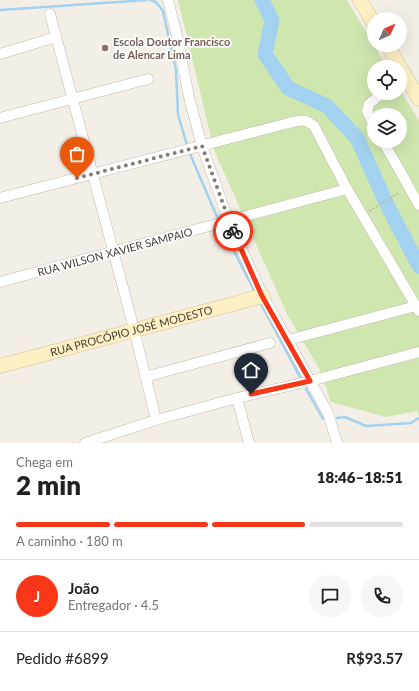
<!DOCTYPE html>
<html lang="pt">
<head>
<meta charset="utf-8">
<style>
	:root { --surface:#fff; --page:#f6f6f6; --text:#222; --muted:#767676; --line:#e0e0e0; --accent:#f83718 }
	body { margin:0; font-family:Lato,sans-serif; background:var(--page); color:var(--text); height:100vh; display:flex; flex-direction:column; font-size:15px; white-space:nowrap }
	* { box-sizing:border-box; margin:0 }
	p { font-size:13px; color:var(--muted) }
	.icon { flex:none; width:22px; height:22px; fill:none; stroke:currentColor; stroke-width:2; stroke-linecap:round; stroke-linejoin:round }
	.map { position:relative; height:443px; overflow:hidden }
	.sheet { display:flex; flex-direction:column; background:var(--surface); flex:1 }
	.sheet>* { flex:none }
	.needle { width:26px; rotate:45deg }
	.controls { position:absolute; left:367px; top:12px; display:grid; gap:8px }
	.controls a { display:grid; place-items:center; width:40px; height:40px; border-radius:50%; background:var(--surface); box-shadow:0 4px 16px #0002; font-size:20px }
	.pin { position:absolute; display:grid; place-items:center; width:34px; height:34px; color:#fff; margin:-41px -17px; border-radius:50% 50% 50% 0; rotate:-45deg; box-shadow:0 0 4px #0007 }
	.pin .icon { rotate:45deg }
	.courier { position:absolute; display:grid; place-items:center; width:40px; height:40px; margin:-20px; border:3px solid #f83718; border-radius:50%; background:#fff; color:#222; box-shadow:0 1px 5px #0007 }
	.summary em { font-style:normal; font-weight:800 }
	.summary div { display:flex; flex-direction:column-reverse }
	.summary { display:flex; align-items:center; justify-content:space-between; height:68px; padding:0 16px }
	h1 { font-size:26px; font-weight:800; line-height:30px }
	.bar { display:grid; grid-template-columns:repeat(4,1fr); gap:6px 4px; align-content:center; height:48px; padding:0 16px }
	.bar i { height:5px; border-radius:3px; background:var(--line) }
	.bar .selected { background:var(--accent) }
	.bar p { grid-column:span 4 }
	.line { display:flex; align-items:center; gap:10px; padding:0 16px; border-top:1px solid var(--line) }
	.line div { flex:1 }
	.round { display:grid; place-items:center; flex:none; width:42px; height:42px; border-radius:21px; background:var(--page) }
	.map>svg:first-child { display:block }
	.green { fill:#cfe7af; fill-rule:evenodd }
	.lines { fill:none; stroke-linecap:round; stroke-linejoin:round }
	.stream { stroke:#a3d1f0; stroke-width:2.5 }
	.river { stroke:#a3d1f0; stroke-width:15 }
	.street-casing { stroke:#c1b9ac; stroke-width:11 }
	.secondary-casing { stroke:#d3c296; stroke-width:15 }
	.path { stroke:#c0b29a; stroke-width:1.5; stroke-dasharray:2 2; stroke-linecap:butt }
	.street { stroke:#fff; stroke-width:10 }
	.secondary { stroke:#fef0c5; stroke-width:14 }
	.done { stroke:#837d73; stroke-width:4; stroke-dasharray:0 7.2 }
	.route { stroke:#f83718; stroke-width:5 }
	.education-dot { fill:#8d6e63; stroke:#fff; stroke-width:1.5 }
	.labels { text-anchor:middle; stroke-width:3.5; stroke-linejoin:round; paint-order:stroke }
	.education-label { font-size:11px; font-weight:bold; fill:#785e54; stroke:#fff; text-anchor:start }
	.street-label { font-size:11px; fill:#463f35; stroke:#fff }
</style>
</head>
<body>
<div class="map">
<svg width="419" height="443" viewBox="0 0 419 443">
	<rect width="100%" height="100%" fill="#f3efe6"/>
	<path class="green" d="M178,0h169l40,67h-13v26h26v-4l19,32v296l-2,-6 -31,6 -55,-15 -11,-32 -33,-56 -73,-164zM374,115h26v26h-26z"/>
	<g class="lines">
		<g class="stream">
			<path d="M150,0l6,2 7,9 13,59 2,45 9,30"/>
			<path d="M0,10l147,-10"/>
			<path d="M190,154l28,65"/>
			<path d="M224,232l31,60"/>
			<path d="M260,302l41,77"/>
			<path d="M306,389l17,30"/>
			<path d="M337,418l8,-1 21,9 45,-3 8,-5"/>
		</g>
		<path class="river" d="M262,0l10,20 -7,34 23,34 39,18 30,32 31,69 31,59"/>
		<g class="street-casing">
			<g id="street">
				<path d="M168,0l9,36 12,61 13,49 27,76 34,74 65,117 9,30"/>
				<path d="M50,14l84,315 22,91"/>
				<path d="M0,54l56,-17"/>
				<path d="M0,118l148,-39"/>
				<path d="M374,126l-7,-15 2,-7 13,-11"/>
				<path d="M383,141l36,64"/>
				<path d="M0,198l285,-74c13,-3 19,-7 29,2l33,63 72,122"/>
				<path d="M0,282l347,-93"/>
				<path d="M288,340l128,-34"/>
				<path d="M145,377l125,-34"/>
				<path d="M237,398l12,45"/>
				<path d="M85,443l71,-23 81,-22 73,-17 109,-29"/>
			</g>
		</g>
		<g class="secondary-casing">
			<g id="secondary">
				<path d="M360,0l14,24"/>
				<path d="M387,45l13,22"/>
				<path d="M400,67l19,32"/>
				<path id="s1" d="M0,366l263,-70"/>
			</g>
		</g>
		<path class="path" d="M369,211l31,-19"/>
		<use href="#street" class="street"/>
		<use href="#secondary" class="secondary"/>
	</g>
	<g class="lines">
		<path class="done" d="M77,178l125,-32 31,85"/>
		<path class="route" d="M233,231l29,65 48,85 -59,13"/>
	</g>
	<circle class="education-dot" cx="105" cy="48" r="4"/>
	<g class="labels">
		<g class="education-label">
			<text x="113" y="46">Escola Doutor Francisco<tspan x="113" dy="13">de Alencar Lima</tspan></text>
		</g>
		<g class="street-label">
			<text transform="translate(115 252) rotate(-15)" y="4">RUA WILSON XAVIER SAMPAIO</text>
			<text dy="4" stroke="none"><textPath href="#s1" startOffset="136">RUA PROCÓPIO JOSÉ MODESTO</textPath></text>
		</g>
	</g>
</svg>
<div class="controls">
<a><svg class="needle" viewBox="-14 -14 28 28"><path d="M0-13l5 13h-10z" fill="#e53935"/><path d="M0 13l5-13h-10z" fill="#767676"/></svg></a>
<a><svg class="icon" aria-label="locate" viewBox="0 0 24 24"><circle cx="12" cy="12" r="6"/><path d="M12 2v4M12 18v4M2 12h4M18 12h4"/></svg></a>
<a><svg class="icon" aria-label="layers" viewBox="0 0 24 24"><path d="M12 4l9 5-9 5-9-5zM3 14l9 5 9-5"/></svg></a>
</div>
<div class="pin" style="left:77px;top:178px;background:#ea580c"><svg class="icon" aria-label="bag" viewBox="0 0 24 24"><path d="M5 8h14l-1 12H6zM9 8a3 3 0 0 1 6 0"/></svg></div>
<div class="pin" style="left:251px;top:394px;background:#1f2937"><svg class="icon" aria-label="home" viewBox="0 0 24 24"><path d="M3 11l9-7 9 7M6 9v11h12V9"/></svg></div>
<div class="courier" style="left:233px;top:231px"><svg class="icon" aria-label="bike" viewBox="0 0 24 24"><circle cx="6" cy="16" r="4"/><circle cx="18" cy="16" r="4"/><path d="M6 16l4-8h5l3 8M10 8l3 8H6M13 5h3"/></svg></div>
</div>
<section class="sheet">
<div class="summary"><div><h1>2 min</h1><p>Chega em</p></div><em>18:46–18:51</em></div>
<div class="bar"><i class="selected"></i><i class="selected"></i><i class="selected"></i><i></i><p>A caminho · 180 m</p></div>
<div class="line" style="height:72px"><b class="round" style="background:var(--accent);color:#fff">J</b><div><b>João</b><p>Entregador · 4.5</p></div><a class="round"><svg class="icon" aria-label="chat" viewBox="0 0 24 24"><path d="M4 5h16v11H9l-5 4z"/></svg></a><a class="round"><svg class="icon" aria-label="phone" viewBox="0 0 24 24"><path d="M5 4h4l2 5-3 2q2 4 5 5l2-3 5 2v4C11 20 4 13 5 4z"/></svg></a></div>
<div class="line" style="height:52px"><div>Pedido #6899</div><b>R$93.57</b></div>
</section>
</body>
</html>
